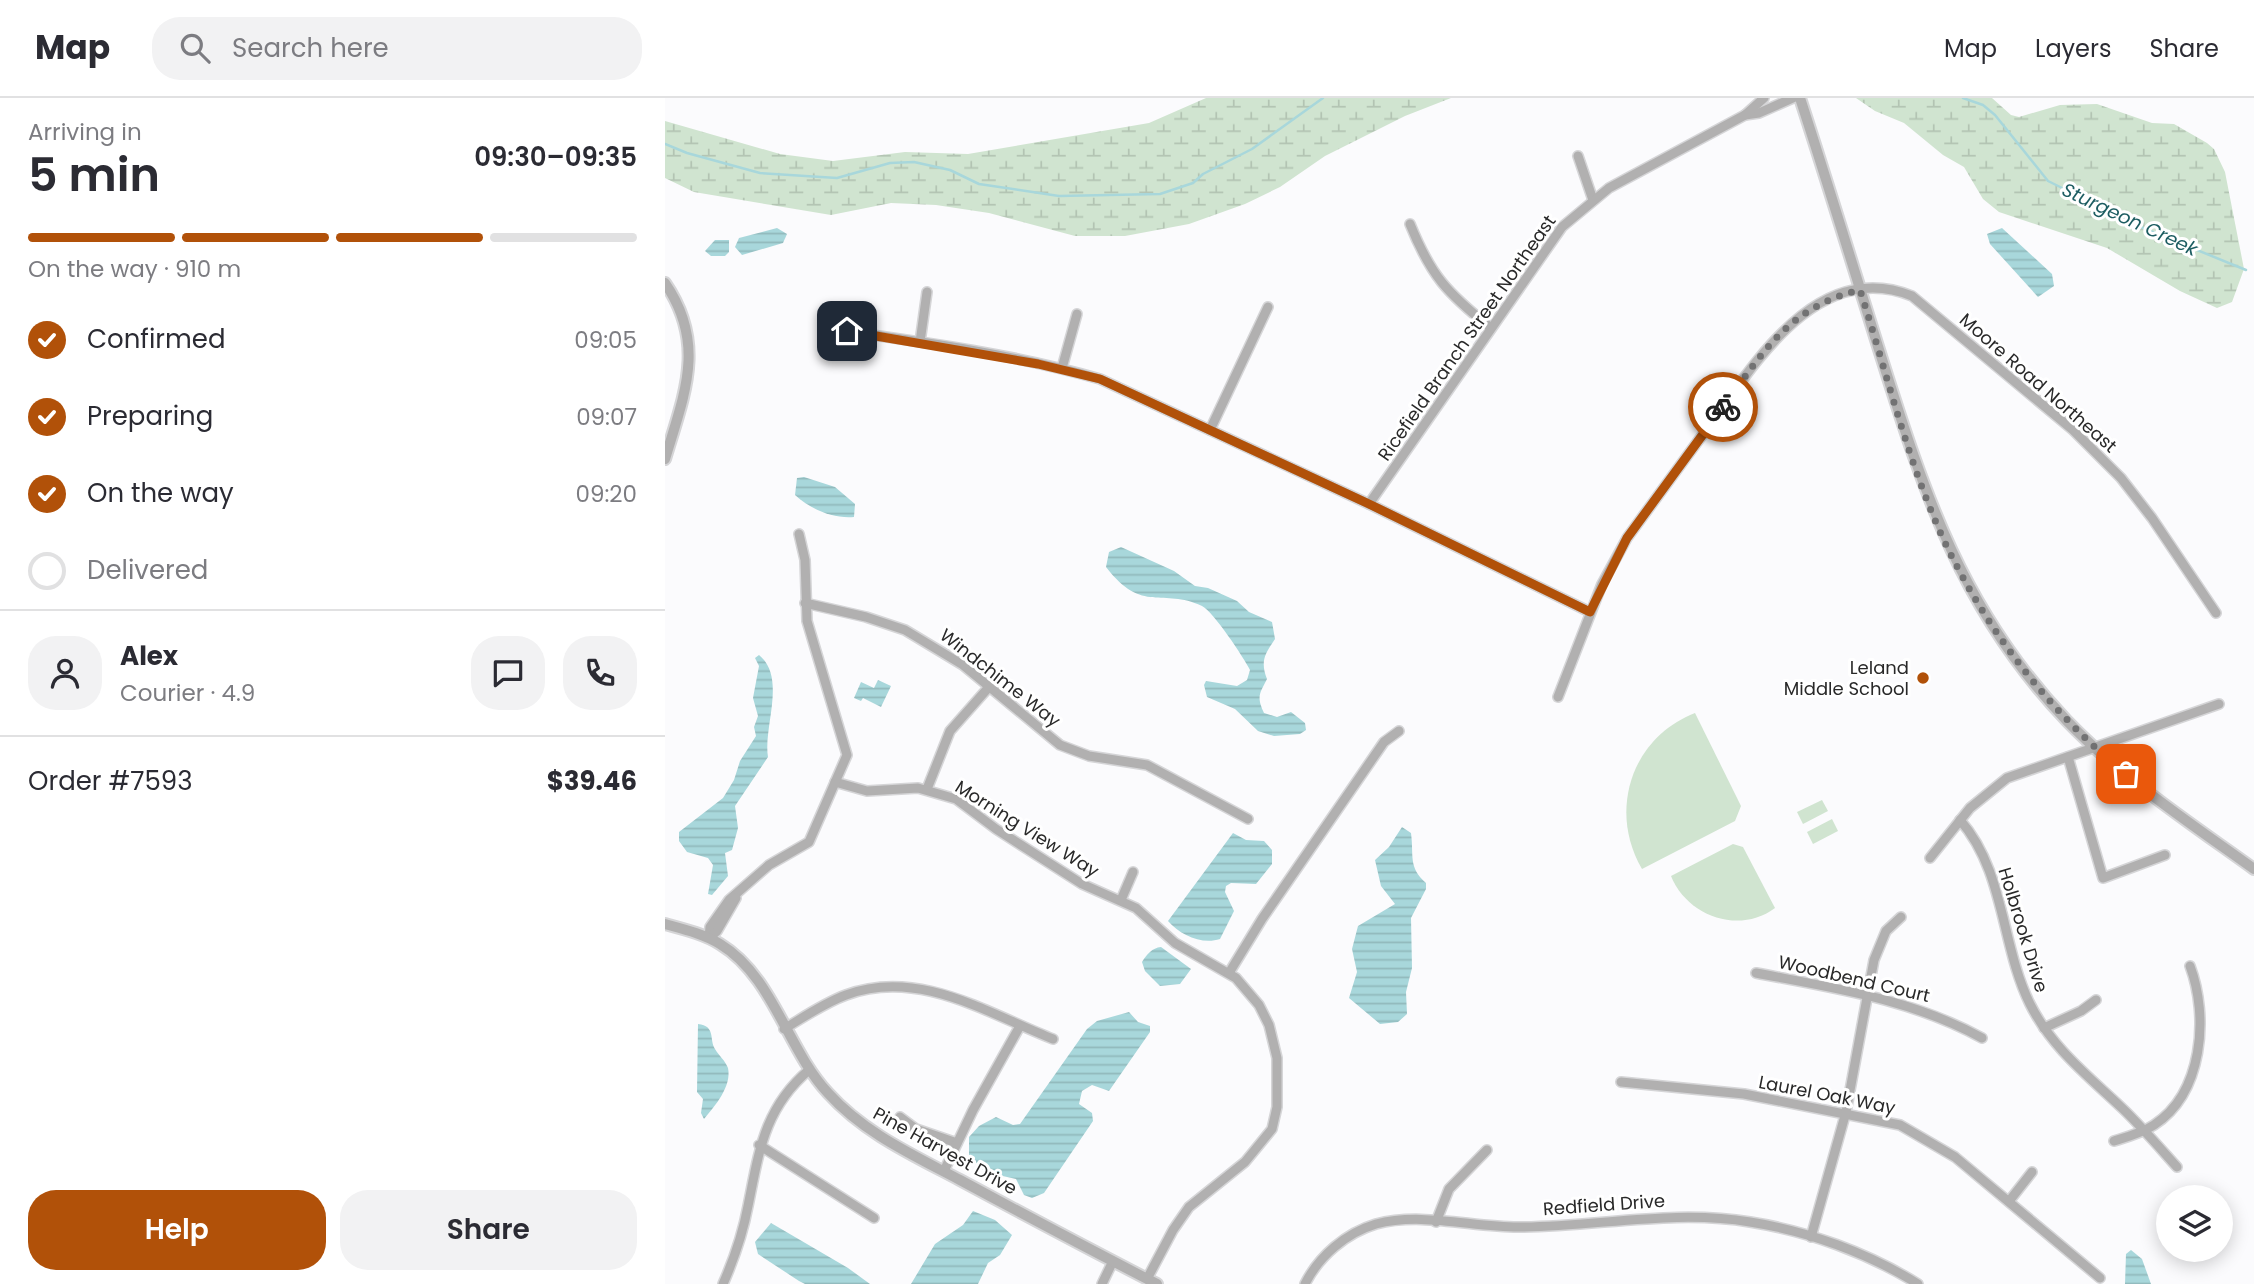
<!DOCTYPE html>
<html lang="en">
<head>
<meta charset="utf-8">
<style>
	:root { --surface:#fff; --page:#f2f2f3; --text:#2b2b33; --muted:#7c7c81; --line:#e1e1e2; --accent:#b15109 }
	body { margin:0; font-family:Poppins,sans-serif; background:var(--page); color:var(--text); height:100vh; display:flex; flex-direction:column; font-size:26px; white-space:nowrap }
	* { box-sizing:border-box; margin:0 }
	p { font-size:23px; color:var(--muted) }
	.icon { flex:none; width:38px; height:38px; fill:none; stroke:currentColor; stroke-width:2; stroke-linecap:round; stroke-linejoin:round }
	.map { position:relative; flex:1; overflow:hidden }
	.panel { display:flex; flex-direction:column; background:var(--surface); width:665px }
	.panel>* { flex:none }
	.buttons { position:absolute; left:1491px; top:1087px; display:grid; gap:14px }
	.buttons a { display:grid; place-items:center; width:77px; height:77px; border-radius:50%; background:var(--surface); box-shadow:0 4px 18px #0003; font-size:35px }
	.pin { position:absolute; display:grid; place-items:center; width:60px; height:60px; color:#fff; margin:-30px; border-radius:14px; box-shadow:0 4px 10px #0006 }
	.courier { position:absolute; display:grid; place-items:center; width:70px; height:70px; margin:-35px; border:5px solid #b15109; border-radius:50%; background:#fff; color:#222; box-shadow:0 2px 9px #0007 }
	.summary em { font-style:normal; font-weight:600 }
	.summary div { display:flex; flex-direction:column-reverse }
	.summary { display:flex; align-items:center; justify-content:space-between; height:119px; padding:0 28px }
	h1 { font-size:46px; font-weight:600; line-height:52px }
	.bar { display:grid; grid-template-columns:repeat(4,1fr); gap:10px 7px; align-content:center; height:84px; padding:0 28px }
	.bar i { height:9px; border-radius:5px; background:var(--line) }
	.bar .current { background:var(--accent) }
	.bar p { grid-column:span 4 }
	.line { display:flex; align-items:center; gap:18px; padding:0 28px; border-top:2px solid var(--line) }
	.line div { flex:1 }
	.round { display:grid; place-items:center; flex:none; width:74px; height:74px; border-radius:28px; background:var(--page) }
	ol { padding:0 28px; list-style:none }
	li { display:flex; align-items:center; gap:21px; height:77px }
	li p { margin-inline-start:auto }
	li .icon { padding:7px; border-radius:50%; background:var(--accent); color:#fff; stroke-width:4 }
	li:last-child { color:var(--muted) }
	li i { width:38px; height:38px; border:4px solid var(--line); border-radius:50% }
	.action { display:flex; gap:14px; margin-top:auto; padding:14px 28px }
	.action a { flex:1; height:80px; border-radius:28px; background:var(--accent); color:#fff; font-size:28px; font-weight:600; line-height:80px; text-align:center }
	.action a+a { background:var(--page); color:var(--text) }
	header { display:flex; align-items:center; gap:42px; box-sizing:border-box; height:98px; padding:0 35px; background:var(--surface); border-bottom:2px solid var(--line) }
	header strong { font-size:33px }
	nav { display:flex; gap:38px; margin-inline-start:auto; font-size:24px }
	.search { width:490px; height:63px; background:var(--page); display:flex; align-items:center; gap:18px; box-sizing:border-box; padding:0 24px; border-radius:28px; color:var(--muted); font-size:26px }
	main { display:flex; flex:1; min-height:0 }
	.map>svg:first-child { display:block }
	.wetland { fill:url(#wetland-marsh) }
	.park { fill:#d0e4d0 }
	.water { fill:url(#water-rules) }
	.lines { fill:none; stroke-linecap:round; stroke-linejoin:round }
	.stream { stroke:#a8d7db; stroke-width:2.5 }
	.minor-casing { stroke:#d5d5d7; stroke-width:12 }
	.tertiary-casing { stroke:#d5d5d7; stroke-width:14 }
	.minor { stroke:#b1b0b0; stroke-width:9 }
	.tertiary { stroke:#b1b0b0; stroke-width:10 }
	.done { stroke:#727273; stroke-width:7; stroke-dasharray:0 12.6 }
	.route { stroke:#b15109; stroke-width:9 }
	.poi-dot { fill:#b15109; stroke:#fff; stroke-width:2.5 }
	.labels { text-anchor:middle; stroke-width:6; stroke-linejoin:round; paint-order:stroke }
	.street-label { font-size:18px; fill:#292929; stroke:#fff }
	.poi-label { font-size:18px; fill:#292929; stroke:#fff; text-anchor:end }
	.water-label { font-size:19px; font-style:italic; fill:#1d5d62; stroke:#fff }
</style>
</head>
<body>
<header>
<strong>Map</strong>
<div class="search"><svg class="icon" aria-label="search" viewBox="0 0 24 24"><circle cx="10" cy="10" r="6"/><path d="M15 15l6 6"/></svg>Search here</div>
<nav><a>Map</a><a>Layers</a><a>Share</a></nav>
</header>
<main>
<section class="panel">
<div class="summary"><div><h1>5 min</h1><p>Arriving in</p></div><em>09:30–09:35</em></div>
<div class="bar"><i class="current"></i><i class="current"></i><i class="current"></i><i></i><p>On the way · 910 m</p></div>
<ol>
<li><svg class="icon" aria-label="check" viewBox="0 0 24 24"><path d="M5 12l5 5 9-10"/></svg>Confirmed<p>09:05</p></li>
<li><svg class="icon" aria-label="check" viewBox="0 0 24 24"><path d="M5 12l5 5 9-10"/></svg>Preparing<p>09:07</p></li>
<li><svg class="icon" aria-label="check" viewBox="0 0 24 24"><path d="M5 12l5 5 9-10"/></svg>On the way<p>09:20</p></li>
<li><i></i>Delivered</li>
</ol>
<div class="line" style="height:126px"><a class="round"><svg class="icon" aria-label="person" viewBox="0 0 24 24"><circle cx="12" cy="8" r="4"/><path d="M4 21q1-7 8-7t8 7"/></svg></a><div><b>Alex</b><p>Courier · 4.9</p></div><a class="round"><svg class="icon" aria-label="chat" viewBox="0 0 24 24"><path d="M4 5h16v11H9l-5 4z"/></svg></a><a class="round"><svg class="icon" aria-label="phone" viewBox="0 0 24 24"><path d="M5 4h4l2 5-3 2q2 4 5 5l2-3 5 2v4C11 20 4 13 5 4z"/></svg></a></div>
<div class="line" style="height:91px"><div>Order #7593</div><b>$39.46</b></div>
<div class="action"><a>Help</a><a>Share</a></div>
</section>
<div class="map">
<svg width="1589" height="1186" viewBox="0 0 1589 1186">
	<defs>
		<pattern id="wetland-marsh" width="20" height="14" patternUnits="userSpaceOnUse" patternTransform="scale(1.75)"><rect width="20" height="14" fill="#d0e4d0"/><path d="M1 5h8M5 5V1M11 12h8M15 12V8" fill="none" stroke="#b3c4b3"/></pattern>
		<pattern id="water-rules" width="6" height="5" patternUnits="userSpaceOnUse" patternTransform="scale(1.75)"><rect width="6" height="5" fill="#a8d7db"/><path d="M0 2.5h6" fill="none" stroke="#91b9bc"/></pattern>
	</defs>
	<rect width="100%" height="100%" fill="#fbfbfd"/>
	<g class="wetland">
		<path d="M541,0h245l-46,18 -80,40 -45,31 -35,17 -56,20 -64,12h-50l-86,-23 -53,-8 -45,-2 -60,12 -137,-23 -29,-14v-57l115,33 53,7 72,-9 63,2 181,-31z"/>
		<path d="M1191,0h136l19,17 8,2 41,-12 37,-1 55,19 22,1 33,19 7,6 11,23 19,97 -12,33 -15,6 -37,-17 -73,-43 -108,-36 -16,-13 -19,-32 -21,-12 -39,-32 -29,-12z"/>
	</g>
	<g class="park">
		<path d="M1030,615l46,93 -6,15 -93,48c-34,-58 -11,-131 53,-156z"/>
		<path d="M1157,702l6,11 -25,13 -6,-12z"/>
		<path d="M1167,721l6,12 -25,13 -6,-12z"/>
		<path d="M1068,746l10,3 32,61c-36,27 -88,8 -104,-32z"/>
	</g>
	<g class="water">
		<path d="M112,130l10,6 -4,9 -41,12 -7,-8 4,-9z"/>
		<path d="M1337,130l50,46 2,12 -16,11 -48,-53 -3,-10z"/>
		<path d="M50,142h14v12l-4,4h-14l-6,-5z"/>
		<path d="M139,379l31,10 20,17 -1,13c-21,2 -44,-8 -59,-22l2,-17z"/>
		<path d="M456,449l53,24 21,15 13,2 29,13 12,11 23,10 3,17c-10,15 -15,22 -8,40 -7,14 -11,17 -3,34l13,4 14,-5 14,11 1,7 -6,4 -26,2 -16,-5 -23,-22 -28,-12 -3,-12 2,-4 31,5 10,-6 3,-10c-6,-12 -37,-59 -48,-64 -40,-19 -59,9 -96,-39l3,-15z"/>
		<path d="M94,557c28,23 4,72 9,102l-33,49 3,22 -6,22 -7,3 3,23 -16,19 -4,-1 5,-29 -5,-7 -21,-6 -8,-11v-9l44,-34 11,-18 6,-19 16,-25 -2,-9 4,-11 -5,-18 6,-32 -4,-8z"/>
		<path d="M213,582l13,6 -10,21 -18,-9 -2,3 -7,-3 7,-16 13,6z"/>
		<path d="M737,729l9,6c3,23 -3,34 15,50v6l-15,29 1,50 -6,24 1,22 -9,8 -18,2 -31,-26 8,-26 -5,-23 6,-23 37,-22 -14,-18 -6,-26 14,-13z"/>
		<path d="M568,735l13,7 18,1 8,9v14l-16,20 -25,-1 -5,3 -1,6 9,19 -14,28c-18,6 -40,-4 -52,-18z"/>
		<path d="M496,849l30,22 -11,15 -20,2 -15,-15 -3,-9c5,-8 10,-14 19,-15z"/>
		<path d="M464,914l9,10 12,4v6l-41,59 -17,-6 -10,6 -3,13 13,9 1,8 -49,72 -12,5 -8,-3 -8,-16 -31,-7 -16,-17v-18l10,-11 17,-9 17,8 7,-1 67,-95 10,-8z"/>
		<path d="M33,926c18,2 11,15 17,25 4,7 10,11 13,19 4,18 -13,38 -24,51l-3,-6 2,-14 -6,-7z"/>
		<path d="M308,1113l22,9 17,15 -12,20 -12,8 -10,21h-67l24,-40 28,-19z"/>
		<path d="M106,1125l77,45 22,16h-65l-6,-3 -41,-27 -3,-12z"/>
		<path d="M1466,1152l11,9 9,25h-26l1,-30z"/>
	</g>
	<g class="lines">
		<g class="stream">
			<path d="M1298,0l20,7 12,10 53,66 95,47 103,42"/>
			<path d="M0,46l22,9 73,20 77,5 53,-15 24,-1 36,8 29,14 80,12 101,-2 33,-11 10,-9 49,-25 71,-51"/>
		</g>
		<g class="minor-casing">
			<g id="minor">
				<path d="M1080,17l14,-2 34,-15"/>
				<path d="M913,58l15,44"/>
				<path d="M745,126c21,52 37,69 81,104"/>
				<path d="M158,230c93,13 187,25 277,51l269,125 221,108"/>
				<path d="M255,244l7,-50"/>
				<path d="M397,270l15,-54"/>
				<path d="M545,332l58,-123"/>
				<path d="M704,406l193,-277 47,-39 136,-73 19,-17"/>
				<path d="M140,505l61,14 39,13 58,35 97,80 29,11 58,9 101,54"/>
				<path d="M893,599l44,-113 25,-46c27,-37 55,-75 82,-112 46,-63 109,-168 203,-130l161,134 48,48 31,40 64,95"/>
				<path d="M1403,659l35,121 62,-23"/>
				<path d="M170,684l32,9 51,-3 38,11 40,30 86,55 54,24 39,35 61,35 23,27 10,20 8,33v49l-5,22 -27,33 -56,45 -16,23 -26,49"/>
				<path d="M262,691l23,-58 39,-44"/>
				<path d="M1295,722c45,51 41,126 70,184 22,44 57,71 92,104 19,18 37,39 55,59"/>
				<path d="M1265,760l40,-50 37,-30 212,-74"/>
				<path d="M456,802l12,-28"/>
				<path d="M44,840l1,-11 19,-27 40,-35 40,-23 38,-87 -40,-134 -2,-61 -6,-26"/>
				<path d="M44,840l8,-7 19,-33"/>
				<path d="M564,875l33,-54 122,-177 15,-11"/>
				<path d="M1091,875c78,15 155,26 226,65"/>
				<path d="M1379,930l37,-17 15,-11"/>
				<path d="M119,931c20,-12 40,-26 62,-34 72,-27 141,18 207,44"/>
				<path d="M956,984l123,12 156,31 55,32 145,121"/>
				<path d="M235,1019l16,12 41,14"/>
				<path d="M1449,1043c13,-4 28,-8 40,-16 49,-32 55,-108 36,-159"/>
				<path d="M94,1047l115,73"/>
				<path d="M279,1073l29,-61 47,-84"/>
				<path d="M1345,1102l22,-28"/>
				<path d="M771,1124l13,-33 38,-39"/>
				<path d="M1146,1139l35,-125 28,-152 12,-29 15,-14"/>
				<path d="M58,1186c11,-25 20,-51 25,-78 11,-54 16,-98 61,-136"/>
				<path d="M437,1186l11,-23"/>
				<path d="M640,1186c14,-28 41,-51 71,-60 45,-12 96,3 142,3 78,0 155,-18 232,-5 58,9 118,31 168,62"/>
			</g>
		</g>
		<g class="tertiary-casing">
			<g id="tertiary">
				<path d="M1135,0c28,86 54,172 81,258 44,140 82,256 186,365 55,57 123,102 187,148"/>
				<path d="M0,185c42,61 19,112 0,176"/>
				<path d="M0,826c18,5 39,10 55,20 53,32 67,105 108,149 36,40 85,62 132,87 65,35 131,70 197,104"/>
			</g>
		</g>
		<use href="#minor" class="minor"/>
		<use href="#tertiary" class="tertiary"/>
	</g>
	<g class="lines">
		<path class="done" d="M1058,309c41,-56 66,-100 137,-117 28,86 49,179 89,261 43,86 103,163 177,223"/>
		<path class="route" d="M182,233l191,33 62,15 269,125 221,108 37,-74 96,-131"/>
	</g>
	<circle class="poi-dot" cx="1258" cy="580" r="7"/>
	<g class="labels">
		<g class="street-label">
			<text transform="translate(802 240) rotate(-55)" y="6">Ricefield Branch Street Northeast</text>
			<text transform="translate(1373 285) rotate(41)" y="6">Moore Road Northeast</text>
			<text transform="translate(335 580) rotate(38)" y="6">Windchime Way</text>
			<text transform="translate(362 731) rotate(32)" y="6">Morning View Way</text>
			<text transform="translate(1358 832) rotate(73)" y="6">Holbrook Drive</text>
			<text transform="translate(1189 881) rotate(13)" y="6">Woodbend Court</text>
			<text transform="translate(1162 997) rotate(11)" y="6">Laurel Oak Way</text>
			<text transform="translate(280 1053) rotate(29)" y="6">Pine Harvest Drive</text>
			<text transform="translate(939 1107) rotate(-4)" y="6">Redfield Drive</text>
		</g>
		<g class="poi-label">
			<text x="1244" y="576">Leland<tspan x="1244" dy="21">Middle School</tspan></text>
		</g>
		<g class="water-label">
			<text transform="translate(1465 121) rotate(25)" y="7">Sturgeon Creek</text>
		</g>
	</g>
</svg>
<div class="buttons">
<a><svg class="icon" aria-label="layers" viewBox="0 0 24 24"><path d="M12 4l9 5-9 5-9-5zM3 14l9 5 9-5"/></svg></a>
</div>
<div class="pin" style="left:1461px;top:676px;background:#ea580c"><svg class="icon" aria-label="bag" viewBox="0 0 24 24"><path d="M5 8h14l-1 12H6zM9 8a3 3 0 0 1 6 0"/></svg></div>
<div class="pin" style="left:182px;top:233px;background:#1f2937"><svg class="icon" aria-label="home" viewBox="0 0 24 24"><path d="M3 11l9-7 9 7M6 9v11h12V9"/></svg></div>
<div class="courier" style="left:1058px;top:309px"><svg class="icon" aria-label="bike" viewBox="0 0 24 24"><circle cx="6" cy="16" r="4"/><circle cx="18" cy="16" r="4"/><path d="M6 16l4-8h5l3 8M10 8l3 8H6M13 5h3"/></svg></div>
</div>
</main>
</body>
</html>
